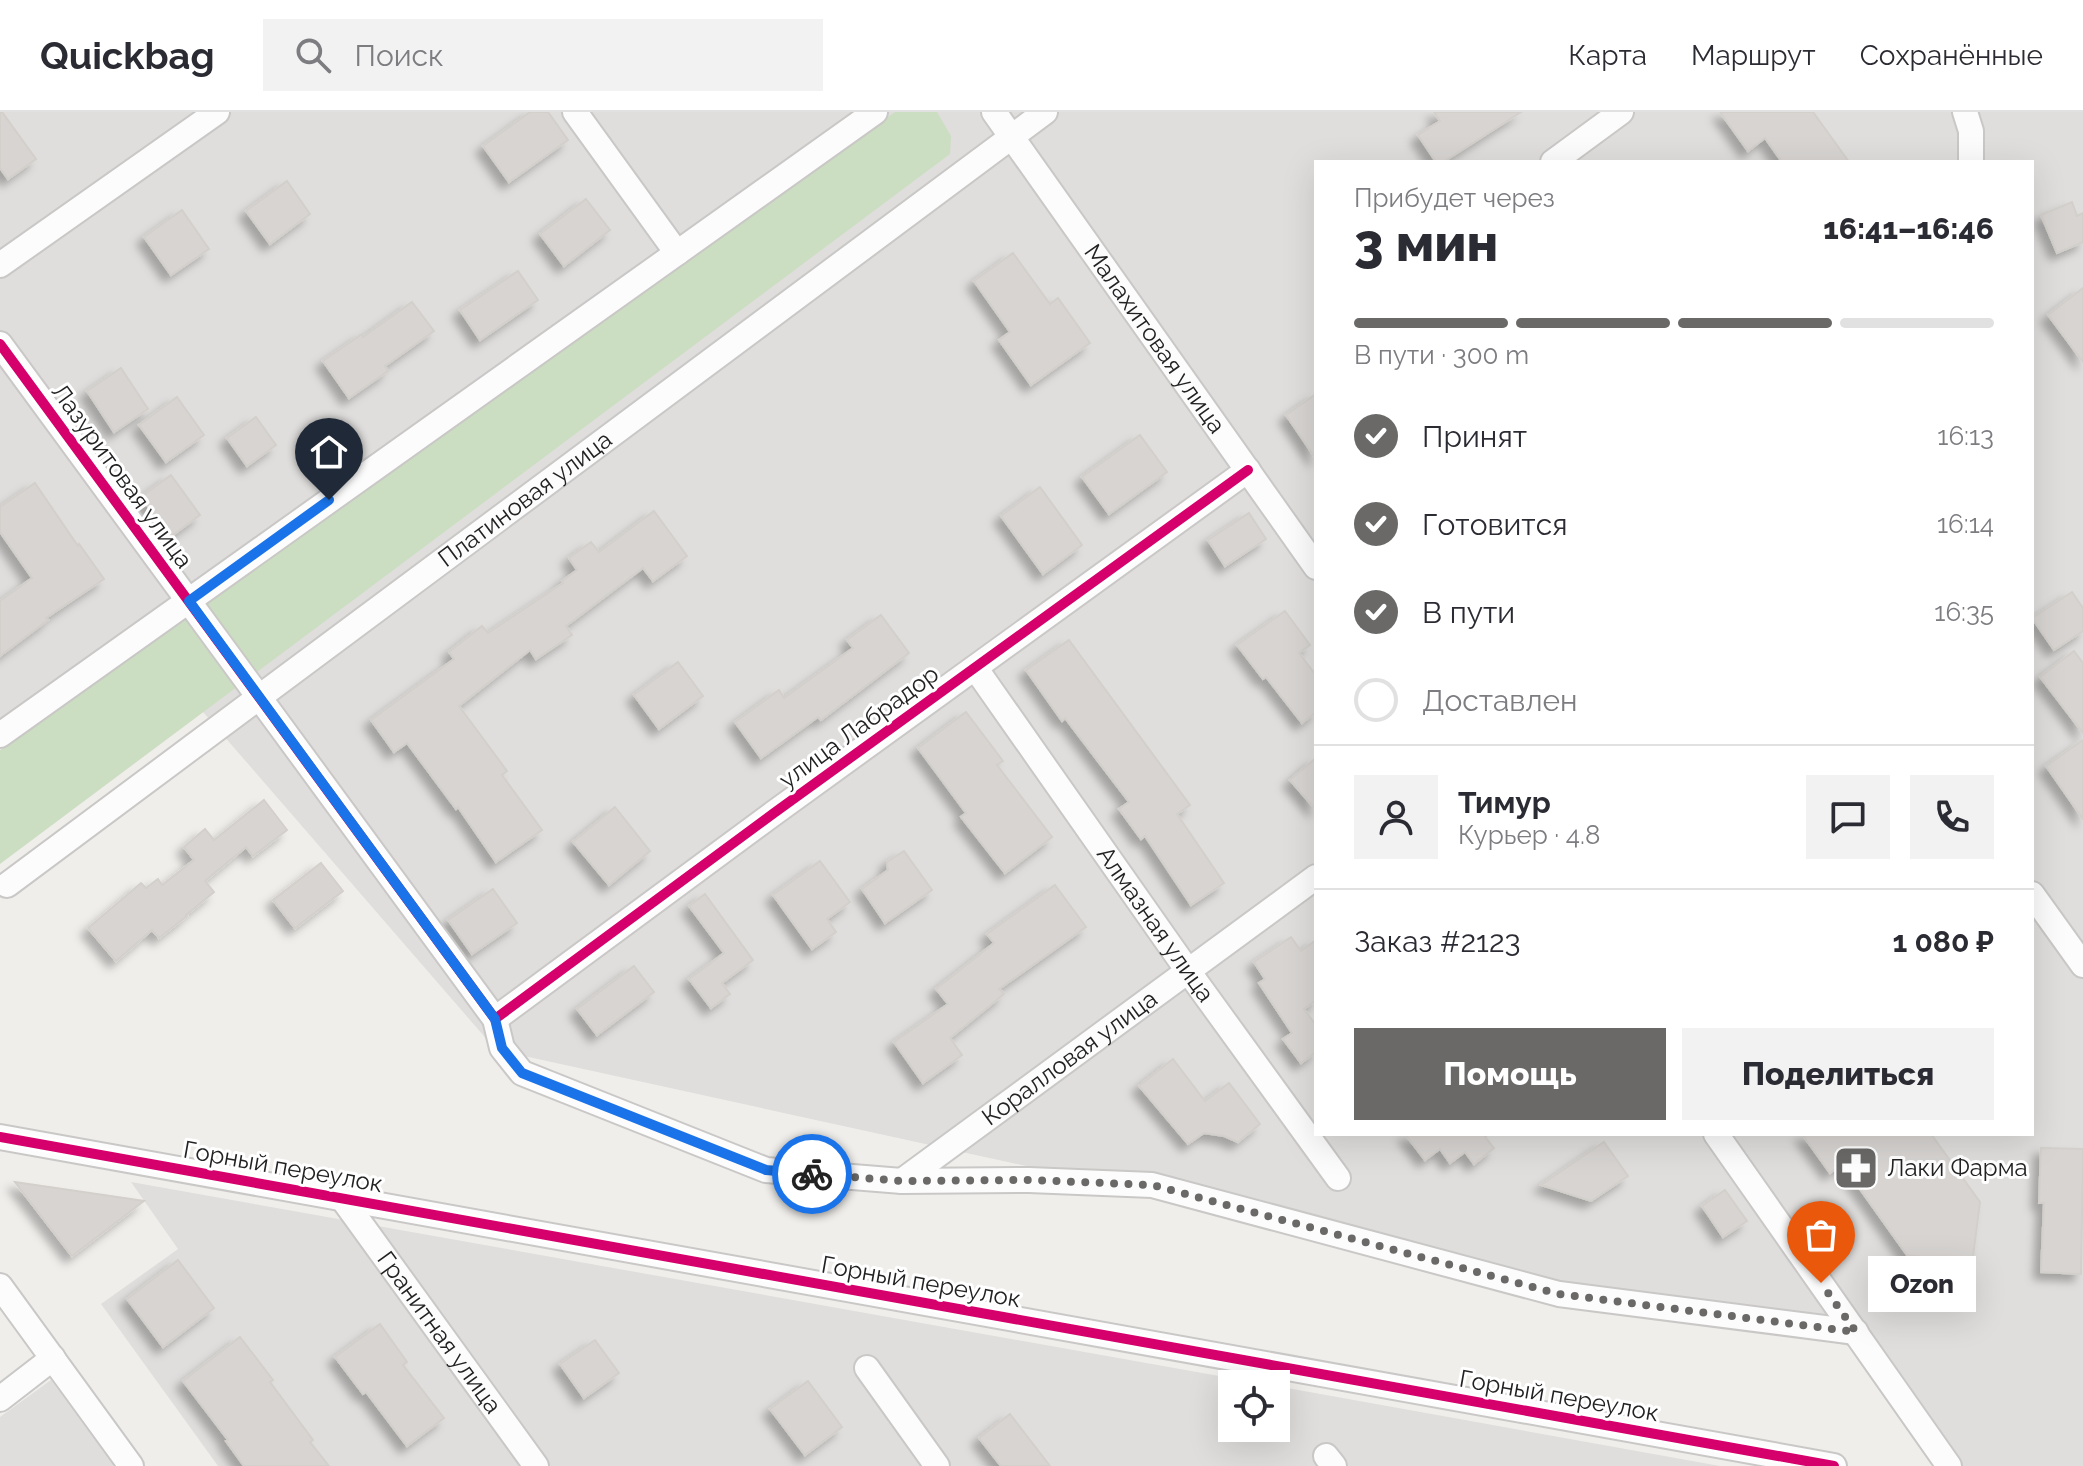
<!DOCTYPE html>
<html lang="ru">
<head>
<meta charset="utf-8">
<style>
	:root { --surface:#fff; --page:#f2f2f3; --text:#2b2b33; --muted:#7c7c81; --line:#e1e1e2; --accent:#6a6968 }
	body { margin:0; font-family:Raleway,sans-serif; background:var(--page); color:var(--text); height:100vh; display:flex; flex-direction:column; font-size:30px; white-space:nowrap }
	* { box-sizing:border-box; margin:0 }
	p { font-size:26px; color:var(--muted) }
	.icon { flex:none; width:44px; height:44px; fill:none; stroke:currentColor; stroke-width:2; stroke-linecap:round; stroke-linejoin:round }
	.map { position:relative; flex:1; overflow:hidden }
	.drawer { position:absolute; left:1314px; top:48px; width:720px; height:976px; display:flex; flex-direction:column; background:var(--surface); border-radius:0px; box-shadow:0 8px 32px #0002 }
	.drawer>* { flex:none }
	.buttons { position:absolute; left:1218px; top:1258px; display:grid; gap:16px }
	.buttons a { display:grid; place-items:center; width:72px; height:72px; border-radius:0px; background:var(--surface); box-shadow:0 8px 32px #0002; font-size:40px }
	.pin { position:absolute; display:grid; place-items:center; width:68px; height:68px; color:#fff; margin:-82px -34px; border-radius:50% 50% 50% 0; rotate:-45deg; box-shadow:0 0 8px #0007 }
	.pin .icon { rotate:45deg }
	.courier { position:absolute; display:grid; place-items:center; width:80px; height:80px; margin:-40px; border:6px solid #1a73e8; border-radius:50%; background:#fff; color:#222; box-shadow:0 2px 10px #0007 }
	.bubble { position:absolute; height:56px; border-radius:0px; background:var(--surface); box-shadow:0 8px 32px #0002; font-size:26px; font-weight:800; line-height:56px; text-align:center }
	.head em { font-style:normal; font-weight:800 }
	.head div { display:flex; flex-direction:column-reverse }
	.head { display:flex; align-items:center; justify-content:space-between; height:136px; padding:0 40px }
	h1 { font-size:52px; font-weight:800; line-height:60px }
	.bar { display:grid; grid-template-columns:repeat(4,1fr); gap:12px 8px; align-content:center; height:96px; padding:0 40px }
	.bar i { height:10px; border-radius:6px; background:var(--line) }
	.bar .current { background:var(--accent) }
	.bar p { grid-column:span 4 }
	.line { display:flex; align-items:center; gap:20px; padding:0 40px; border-top:2px solid var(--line) }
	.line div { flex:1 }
	.round { display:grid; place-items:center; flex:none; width:84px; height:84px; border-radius:0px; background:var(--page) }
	ol { padding:0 40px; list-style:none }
	li { display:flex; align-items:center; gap:24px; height:88px }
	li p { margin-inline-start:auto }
	li .icon { padding:8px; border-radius:50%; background:var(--accent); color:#fff; stroke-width:4 }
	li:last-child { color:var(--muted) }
	li i { width:44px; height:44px; border:4px solid var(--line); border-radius:50% }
	.primary-button { display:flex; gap:16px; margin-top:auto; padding:16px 40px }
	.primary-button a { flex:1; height:92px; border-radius:0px; background:var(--accent); color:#fff; font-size:32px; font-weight:800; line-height:92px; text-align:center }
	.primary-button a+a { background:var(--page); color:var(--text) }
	header { display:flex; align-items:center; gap:48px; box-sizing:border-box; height:112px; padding:0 40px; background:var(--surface); border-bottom:2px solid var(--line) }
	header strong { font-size:38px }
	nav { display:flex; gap:44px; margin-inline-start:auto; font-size:28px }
	.search { width:560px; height:72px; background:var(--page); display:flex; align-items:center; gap:20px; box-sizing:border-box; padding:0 28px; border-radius:0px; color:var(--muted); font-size:30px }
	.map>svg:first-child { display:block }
	.residential { fill:#dfdedc; fill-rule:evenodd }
	.forest { fill:#cbdec1 }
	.building { fill:#d7d4d2; stroke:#d3d0cc; stroke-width:2; filter:url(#shadow) }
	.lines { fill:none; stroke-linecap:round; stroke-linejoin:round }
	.minor-casing { stroke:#c9c8c7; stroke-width:28 }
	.minor { stroke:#fdfcfc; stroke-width:24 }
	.cycleway-casing { stroke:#fff; stroke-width:15 }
	.cycleway { stroke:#d6006c; stroke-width:10 }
	.done { stroke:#6a6968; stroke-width:8; stroke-dasharray:0 14.4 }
	.route { stroke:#1a73e8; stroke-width:10 }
	.labels { text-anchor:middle; stroke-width:6; stroke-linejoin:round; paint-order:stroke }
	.street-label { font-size:24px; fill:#222; stroke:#fff }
	.poi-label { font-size:24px; fill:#222; stroke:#fff; text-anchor:start }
</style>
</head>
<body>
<header>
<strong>Quickbag</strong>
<div class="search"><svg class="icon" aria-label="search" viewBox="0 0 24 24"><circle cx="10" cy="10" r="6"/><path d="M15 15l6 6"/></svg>Поиск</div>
<nav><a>Карта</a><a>Маршрут</a><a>Сохранённые</a></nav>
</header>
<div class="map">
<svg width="2083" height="1354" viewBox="0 0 2083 1354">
	<defs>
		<filter id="shadow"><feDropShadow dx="-7" dy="7" stdDeviation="4" flood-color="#0004"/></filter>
	</defs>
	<rect width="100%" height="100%" fill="#f0eeeb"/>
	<g class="residential">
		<path d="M0,0h2083v1354h-125l-95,-117 -1367,-299 -351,-405 -145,100zM1316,50h716v972h-716z"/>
		<path d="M131,1070l1133,202h-32v44h44v-42l444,80h-1502l-117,-162 77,-55z"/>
		<path d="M51,1268l63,86h-114v-49z"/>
	</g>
	<path class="forest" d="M895,0h42l14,24 -1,18 -950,710v-114z"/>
	<g class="building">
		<path d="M0,0h2l34,47 -28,20 -8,-11z"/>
		<path d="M530,0h18l20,28 -59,42 -26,-36z"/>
		<path d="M1434,0h87l-78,50h-7l-18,-27 22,-14z"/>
		<path d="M1720,0h93l36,50h-67l-17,-24 -17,13z"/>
		<path d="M287,69l23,33 -40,30 -24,-33z"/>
		<path d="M586,87l24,31 -46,36 -24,-32z"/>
		<path d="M2072,90l5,14 6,-3v29l-26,11 -16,-38z"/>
		<path d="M182,98l27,39 -38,26 -27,-38z"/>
		<path d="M1013,141l37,51 8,-6 32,45 -59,42 -32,-45 11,-8 -36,-51z"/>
		<path d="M518,159l20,29 -58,40 -20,-30z"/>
		<path d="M2083,176v74l-35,-47z"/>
		<path d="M412,190l22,29 -49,35 3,5 -39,27 -26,-37 39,-27 1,3z"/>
		<path d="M121,256l27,41 -34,23 -27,-41z"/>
		<path d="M1316,282v65l-30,-44z"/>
		<path d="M177,285l27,38 -38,27 -27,-37z"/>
		<path d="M256,305l20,28 -29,21 -20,-28z"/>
		<path d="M1140,323l27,37 -58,42 -27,-37z"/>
		<path d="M171,363l29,40 -30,22 -29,-40z"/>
		<path d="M35,371l43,63 1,-2 25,35 -58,39 2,2 -48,36v-55l32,-23 -32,-46v-25z"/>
		<path d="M1040,375l42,58 -39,29 -42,-58z"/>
		<path d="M654,399l33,45 -34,25 -10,-13 -77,58 6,9 -36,24 -6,-9 -71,56 48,65 -5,4 40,55 -46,32 -38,-55 -2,2 -49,-66 -13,9 -23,-32 83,-61 -5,-7 33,-26 6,7 75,-50 -1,-2 15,-11 -8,-12 22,-16 8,10z"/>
		<path d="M1249,401l17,26 -41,27 -17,-26z"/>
		<path d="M2072,480l11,16v23l-29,19 -22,-32z"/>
		<path d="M1285,499l25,34 -11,8 17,22v37l-14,11 -36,-46 -3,2 -26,-34z"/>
		<path d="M881,503l28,38 -88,67 -3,-3 -57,41 -26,-36 44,-32 5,8 69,-50 -6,-8z"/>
		<path d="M1069,528l121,165 -13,9 47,69 -33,22 -46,-69 -4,3 -22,-30 10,-7 -64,-84 -3,3 -36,-51z"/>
		<path d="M2074,539l9,12v70l-43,-56z"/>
		<path d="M678,550l25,34 -44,33 -25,-34z"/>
		<path d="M966,600l37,49 -6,4 55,72 -47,36 -44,-56 5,-4 -48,-65z"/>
		<path d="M2083,628v79l-37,-53z"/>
		<path d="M1316,646v52l-26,-30z"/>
		<path d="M264,688l23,30 -34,26 -7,-9 -41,34 9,11 -28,23 1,1 -28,22 -7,-8 -36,31 -28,-33 53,-45 5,5 12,-9 4,6 32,-25 -10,-13 21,-18 9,11z"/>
		<path d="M615,695l35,44 -41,34 -36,-43z"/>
		<path d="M904,739l28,39 -47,33 -23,-34 26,-19 -1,-8z"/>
		<path d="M820,749l30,41 -23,17 9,13 -24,17 -39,-54z"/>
		<path d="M321,751l22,28 -48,37 -22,-28z"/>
		<path d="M1055,773l31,42 -87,62 5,5 -54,44 12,17 -39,28 -29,-41 54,-38 -12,-15 58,-46 -7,-9z"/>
		<path d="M493,777l24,34 -45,31 -24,-34z"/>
		<path d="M705,782l48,66 -31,23 8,11 -19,14 -22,-29 35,-26 -35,-47z"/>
		<path d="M1291,825l10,14 15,-11v60l-12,9 12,16v27l-15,11 -18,-24 9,-6 -33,-50 6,-4 -11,-17z"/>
		<path d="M634,854l20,26 -57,43 -20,-26z"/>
		<path d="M1173,947l32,42 24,-18 31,41 -22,18 -14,-6 -20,-3 -16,11 -49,-58z"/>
		<path d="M1405,1022h84l-4,3 9,11 -20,16 -9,-12 -15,11 -10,-14 -15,11z"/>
		<path d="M1802,1022h129l49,68 -8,62 -65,-9 -65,-91 -12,9z"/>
		<path d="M1604,1030l24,34 -37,25 -50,-16z"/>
		<path d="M2041,1036l42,1 -2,125 -40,-2 3,-69h-5z"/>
		<path d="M15,1070l129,19 -72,55z"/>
		<path d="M1725,1078l22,31 -24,16 -21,-31z"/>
		<path d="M178,1148l36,48 -51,39 -36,-48z"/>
		<path d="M380,1212l27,38 -4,3 41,53 -37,28 -41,-54 -3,2 -28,-37z"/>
		<path d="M240,1225l33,43 -3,2 43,58 -3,2 19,24h-85l-18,-25 2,-1 -45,-59z"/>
		<path d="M595,1228l24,33 -35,25 -24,-34z"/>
		<path d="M808,1269l34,46 -37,28 -35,-46z"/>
		<path d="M1010,1302l40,52h-49l-22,-28z"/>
	</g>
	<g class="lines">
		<g class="minor-casing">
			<g id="minor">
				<path d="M575,0l102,141"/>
				<path id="s1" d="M994,0l322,455"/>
				<path d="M1965,0l6,19v31"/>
				<path d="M1553,50l68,-50"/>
				<path d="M0,153l217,-153"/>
				<path d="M0,232l495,675 7,29 20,25 244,97 136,11 127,-1 123,5 407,109 297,38"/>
				<path id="s2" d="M976,557l212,302 150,207"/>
				<path d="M0,623l875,-623"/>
				<path id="s3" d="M7,773l1038,-773"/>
				<path d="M2032,782l51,71"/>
				<path d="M495,907l279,-206 474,-343"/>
				<path d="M1716,1022l233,332"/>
				<path d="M0,1025l1834,329"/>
				<path id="s4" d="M902,1069l414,-304"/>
				<path id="s5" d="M342,1086l194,268"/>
				<path d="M0,1174l131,180"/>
				<path d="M867,1256l70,98"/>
				<path d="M0,1287l53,-41"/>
				<path d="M1326,1344l8,10"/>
			</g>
		</g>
		<use href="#minor" class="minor"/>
		<g class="cycleway-casing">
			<g id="cycleway">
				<path d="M0,232l495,675 279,-206 474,-343"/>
				<path d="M0,1025l1834,329"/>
			</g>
		</g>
		<use href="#cycleway" class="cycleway"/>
	</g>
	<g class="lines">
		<path class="done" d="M812,1062l90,7 127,-1 123,5 407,109 297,38 -35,-49"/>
		<path class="route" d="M329,388l-140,101 306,418 7,29 20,25 244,97 46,4"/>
	</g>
	<defs>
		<g id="pharmacy-square" transform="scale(2.3)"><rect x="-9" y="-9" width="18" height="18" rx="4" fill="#6a6968" stroke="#fff"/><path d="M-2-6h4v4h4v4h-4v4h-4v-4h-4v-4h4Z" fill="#fff"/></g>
	</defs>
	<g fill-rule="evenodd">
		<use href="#pharmacy-square" x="1856" y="1056"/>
	</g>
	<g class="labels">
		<g class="street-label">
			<text dy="8" stroke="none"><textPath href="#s1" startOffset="278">Малахитовая улица</textPath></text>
			<text transform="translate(122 364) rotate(54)" y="8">Лазуритовая улица</text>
			<text dy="8" stroke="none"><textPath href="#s3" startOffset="646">Платиновая улица</textPath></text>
			<text transform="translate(859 615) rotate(-36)" y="8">улица Лабрадор</text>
			<text dy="8" stroke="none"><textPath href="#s2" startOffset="312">Алмазная улица</textPath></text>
			<text dy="8" stroke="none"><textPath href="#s4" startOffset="208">Коралловая улица</textPath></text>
			<text transform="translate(283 1055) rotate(10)" y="8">Горный переулок</text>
			<text transform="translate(921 1170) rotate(10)" y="8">Горный переулок</text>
			<text dy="8" stroke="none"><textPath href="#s5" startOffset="166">Гранитная улица</textPath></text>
			<text transform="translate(1559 1284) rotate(10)" y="8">Горный переулок</text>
		</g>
		<g class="poi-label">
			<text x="1887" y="1064">Лаки Фарма</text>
		</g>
	</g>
</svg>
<div class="buttons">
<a><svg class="icon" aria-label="locate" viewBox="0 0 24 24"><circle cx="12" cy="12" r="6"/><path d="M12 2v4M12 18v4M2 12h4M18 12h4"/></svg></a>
</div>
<div class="pin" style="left:1821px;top:1171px;background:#ea580c"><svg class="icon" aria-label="bag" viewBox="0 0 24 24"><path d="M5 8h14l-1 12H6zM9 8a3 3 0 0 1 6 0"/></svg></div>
<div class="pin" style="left:329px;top:388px;background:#1f2937"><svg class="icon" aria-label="home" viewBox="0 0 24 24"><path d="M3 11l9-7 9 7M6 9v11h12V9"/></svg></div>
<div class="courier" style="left:812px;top:1062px"><svg class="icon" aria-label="bike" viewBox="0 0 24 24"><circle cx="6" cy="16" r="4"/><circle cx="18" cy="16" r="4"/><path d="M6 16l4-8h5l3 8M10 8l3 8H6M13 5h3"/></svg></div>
<div class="bubble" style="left:1868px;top:1144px;width:108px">Ozon</div>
<section class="drawer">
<div class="head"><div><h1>3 мин</h1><p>Прибудет через</p></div><em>16:41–16:46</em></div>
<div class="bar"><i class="current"></i><i class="current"></i><i class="current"></i><i></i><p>В пути · 300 m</p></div>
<ol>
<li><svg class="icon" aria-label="check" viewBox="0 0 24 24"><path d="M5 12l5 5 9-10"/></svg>Принят<p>16:13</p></li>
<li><svg class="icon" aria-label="check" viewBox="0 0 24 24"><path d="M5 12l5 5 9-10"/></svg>Готовится<p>16:14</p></li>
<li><svg class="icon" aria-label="check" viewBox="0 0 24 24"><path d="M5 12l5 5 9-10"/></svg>В пути<p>16:35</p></li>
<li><i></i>Доставлен</li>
</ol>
<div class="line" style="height:144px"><a class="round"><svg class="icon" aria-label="person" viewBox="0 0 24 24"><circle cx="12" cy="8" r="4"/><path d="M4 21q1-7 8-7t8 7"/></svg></a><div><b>Тимур</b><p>Курьер · 4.8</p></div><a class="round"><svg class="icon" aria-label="chat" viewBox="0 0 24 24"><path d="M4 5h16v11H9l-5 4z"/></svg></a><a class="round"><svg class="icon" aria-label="phone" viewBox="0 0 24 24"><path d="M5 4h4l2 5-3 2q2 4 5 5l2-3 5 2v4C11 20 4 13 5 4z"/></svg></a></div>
<div class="line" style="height:104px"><div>Заказ #2123</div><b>1 080 ₽</b></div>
<div class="primary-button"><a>Помощь</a><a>Поделиться</a></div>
</section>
</div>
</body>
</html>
